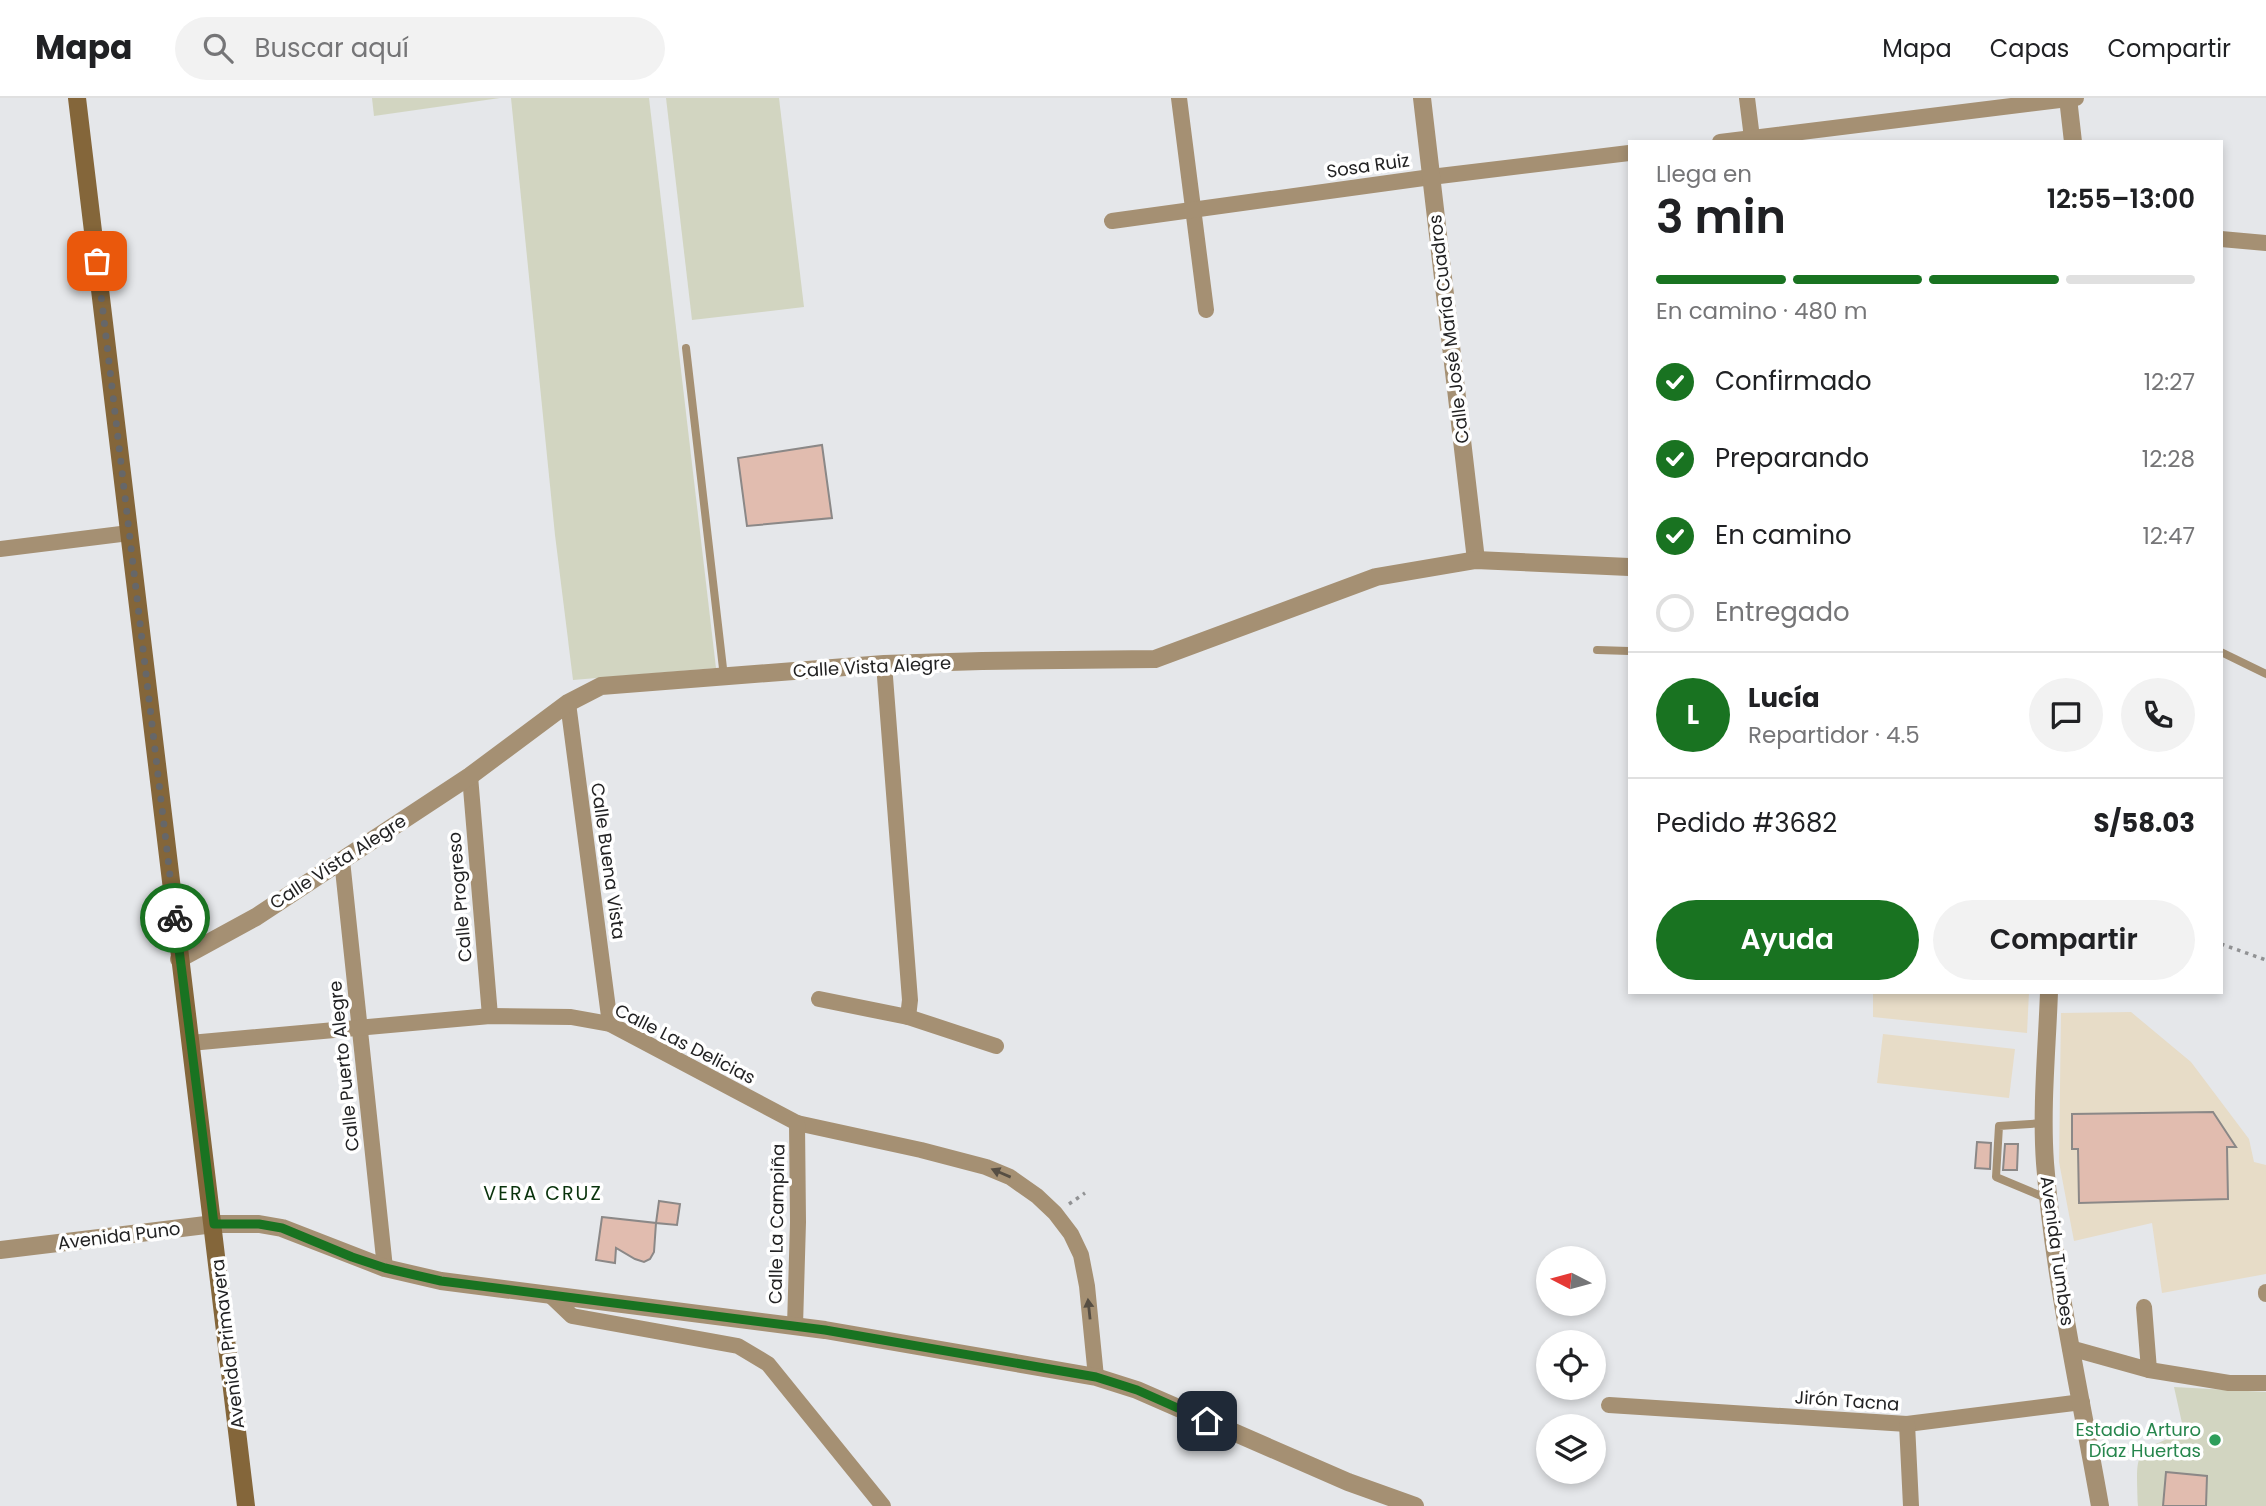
<!DOCTYPE html>
<html lang="es">
<head>
<meta charset="utf-8">
<style>
	:root { --surface:#fff; --page:#f2f2f2; --text:#202124; --muted:#757577; --line:#e0e0e0; --accent:#197321 }
	body { margin:0; font-family:Poppins,sans-serif; background:var(--page); color:var(--text); height:100vh; display:flex; flex-direction:column; font-size:26px; white-space:nowrap }
	* { box-sizing:border-box; margin:0 }
	p { font-size:23px; color:var(--muted) }
	.icon { flex:none; width:38px; height:38px; fill:none; stroke:currentColor; stroke-width:2; stroke-linecap:round; stroke-linejoin:round }
	.map { position:relative; flex:1; overflow:hidden }
	.side { position:absolute; left:1628px; top:42px; width:595px; height:854px; display:flex; flex-direction:column; background:var(--surface); border-radius:0px; box-shadow:0 4px 10px #0003 }
	.side>* { flex:none }
	.needle { width:46px; rotate:276deg }
	.fabs { position:absolute; left:1536px; top:1148px; display:grid; gap:14px }
	.fabs a { display:grid; place-items:center; width:70px; height:70px; border-radius:50%; background:var(--surface); box-shadow:0 4px 10px #0003; font-size:35px }
	.pin { position:absolute; display:grid; place-items:center; width:60px; height:60px; color:#fff; margin:-30px; border-radius:14px; box-shadow:0 4px 10px #0006 }
	.courier { position:absolute; display:grid; place-items:center; width:70px; height:70px; margin:-35px; border:5px solid #197321; border-radius:50%; background:#fff; color:#222; box-shadow:0 2px 9px #0007 }
	.headline em { font-style:normal; font-weight:600 }
	.headline div { display:flex; flex-direction:column-reverse }
	.headline { display:flex; align-items:center; justify-content:space-between; height:119px; padding:0 28px }
	h1 { font-size:46px; font-weight:600; line-height:52px }
	.bar { display:grid; grid-template-columns:repeat(4,1fr); gap:10px 7px; align-content:center; height:84px; padding:0 28px }
	.bar i { height:9px; border-radius:5px; background:var(--line) }
	.bar .selected { background:var(--accent) }
	.bar p { grid-column:span 4 }
	.line { display:flex; align-items:center; gap:18px; padding:0 28px; border-top:2px solid var(--line) }
	.line div { flex:1 }
	.round { display:grid; place-items:center; flex:none; width:74px; height:74px; border-radius:37px; background:var(--page) }
	ol { padding:0 28px; list-style:none }
	li { display:flex; align-items:center; gap:21px; height:77px }
	li p { margin-inline-start:auto }
	li .icon { padding:7px; border-radius:50%; background:var(--accent); color:#fff; stroke-width:4 }
	li:last-child { color:var(--muted) }
	li i { width:38px; height:38px; border:4px solid var(--line); border-radius:50% }
	.primary-button { display:flex; gap:14px; margin-top:auto; padding:14px 28px }
	.primary-button a { flex:1; height:80px; border-radius:42px; background:var(--accent); color:#fff; font-size:28px; font-weight:600; line-height:80px; text-align:center }
	.primary-button a+a { background:var(--page); color:var(--text) }
	header { display:flex; align-items:center; gap:42px; box-sizing:border-box; height:98px; padding:0 35px; background:var(--surface); border-bottom:2px solid var(--line) }
	header strong { font-size:33px }
	nav { display:flex; gap:38px; margin-inline-start:auto; font-size:24px }
	.search { width:490px; height:63px; background:var(--page); display:flex; align-items:center; gap:18px; box-sizing:border-box; padding:0 24px; border-radius:38px; color:var(--muted); font-size:26px }
	.map>svg:first-child { display:block }
	.industrial { fill:#e7dcc7 }
	.green { fill:#d2d5c1 }
	.building { fill:#e1bcaf; stroke:#8b8887; stroke-width:2 }
	.lines { fill:none; stroke-linecap:round; stroke-linejoin:round }
	.path { stroke:#919294; stroke-width:3.5; stroke-dasharray:3.5 5; stroke-linecap:butt }
	.service { stroke:#a59073; stroke-width:8 }
	.minor { stroke:#a59073; stroke-width:16 }
	.tertiary { stroke:#a59073; stroke-width:18 }
	.secondary { stroke:#84663a; stroke-width:18 }
	.oneway { fill:#564e43 }
	.done { stroke:#666769; stroke-width:7; stroke-dasharray:0 12.6 }
	.route { stroke:#197321; stroke-width:9 }
	.leisure-dot { fill:#2e9e5b; stroke:#fff; stroke-width:2.5 }
	.labels { text-anchor:middle; stroke-width:7; stroke-linejoin:round; paint-order:stroke }
	.street-label { font-size:18px; fill:#222223; stroke:#fff }
	.leisure-label { font-size:18px; fill:#27864d; stroke:#fff; text-anchor:end }
	.neighbourhood-label { font-size:19px; letter-spacing:2px; fill:#09330c; stroke:#fff }
</style>
</head>
<body>
<header>
<strong>Mapa</strong>
<div class="search"><svg class="icon" aria-label="search" viewBox="0 0 24 24"><circle cx="10" cy="10" r="6"/><path d="M15 15l6 6"/></svg>Buscar aquí</div>
<nav><a>Mapa</a><a>Capas</a><a>Compartir</a></nav>
</header>
<div class="map">
<svg width="2266" height="1408" viewBox="0 0 2266 1408">
	<rect width="100%" height="100%" fill="#e5e7ea"/>
	<g class="industrial">
		<path d="M1873,894h156l-2,41 -154,-16z"/>
		<path d="M2131,914l60,50 58,77 5,23 12,3v109l-104,19 -10,-70 -78,18 -15,-79 2,-149z"/>
		<path d="M1883,936l132,15 -6,49 -132,-15z"/>
	</g>
	<g class="green">
		<path d="M372,0h128l-126,18z"/>
		<path d="M511,0h138l67,570 -143,12 -18,-145z"/>
		<path d="M666,0h113l25,209 -112,13z"/>
		<path d="M2174,1289l92,5v114h-128c-1,-56 -7,-52 46,-74z"/>
	</g>
	<g class="building">
		<path d="M822,347l10,73 -85,8 -9,-68z"/>
		<path d="M2213,1014l23,35h-9l1,52 -149,4 -1,-54h-6v-35z"/>
		<path d="M1977,1044l14,1 -1,26 -15,-1z"/>
		<path d="M2005,1046h13l-1,26h-14z"/>
		<path d="M659,1103l21,3 -3,21 -21,-2z"/>
		<path d="M602,1119l54,6 -2,29 -4,7 -6,3 -9,-3 -19,-11 -1,15 -19,-3z"/>
		<path d="M2166,1374l41,4 -1,30h-43z"/>
	</g>
	<g class="lines">
		<g class="path">
			<path d="M2221,846l45,16"/>
			<path d="M1069,1106l16,-11"/>
		</g>
		<g class="service">
			<path d="M686,250l38,329"/>
			<path d="M1597,552l32,1"/>
			<path d="M2221,554l45,22"/>
			<path d="M2044,1025l-45,3 -3,51 50,21"/>
		</g>
		<g class="minor">
			<path d="M1179,0l27,212"/>
			<path d="M1747,0l5,40"/>
			<path d="M1720,44l356,-44"/>
			<path d="M1112,123l319,-44 198,-24"/>
			<path d="M2221,141l45,4"/>
			<path d="M0,451l129,-16"/>
			<path d="M884,566l26,336 -2,17"/>
			<path d="M568,605l42,321"/>
			<path d="M470,678l20,240"/>
			<path d="M342,762l43,408"/>
			<path d="M819,901l89,18 88,29"/>
			<path d="M190,945l300,-27 81,1 39,7 187,99 124,27 65,17 24,10 27,19 18,17 16,21 10,21 6,31 9,91"/>
			<path d="M2266,1194v2"/>
			<path d="M550,1197l22,21 166,30 30,18 115,142"/>
			<path d="M2144,1209l5,63"/>
			<path d="M795,1228l3,-104 -1,-99"/>
			<path d="M2070,1250l79,22 80,13h37"/>
			<path d="M1609,1307l298,19 175,-22"/>
			<path d="M1907,1326l4,82"/>
		</g>
		<g class="tertiary">
			<path d="M1422,0l54,462"/>
			<path d="M2068,0l5,44"/>
			<path d="M179,861l77,-42 214,-141 98,-73 33,-17 283,-22 98,-3 173,-2 221,-82 100,-17 153,7"/>
			<path d="M2049,894c-2,57 -8,115 -4,171 9,116 35,229 55,343"/>
			<path d="M0,1152l214,-26h45l23,4 103,40 56,13 384,49 271,47 41,13 211,92 67,24"/>
		</g>
		<path class="secondary" d="M77,0l169,1408"/>
	</g>
	<defs><path id="oneway-solid" d="M-6-.8H1V-3.2L6.5 0L1 3.2V.8H-6Z" transform="scale(1.75)"/></defs>
	<g class="oneway">
		<use href="#oneway-solid" transform="translate(1001 1075) rotate(-157)"/>
		<use href="#oneway-solid" transform="translate(1089 1211) rotate(-96)"/>
	</g>
	<g class="lines">
		<path class="done" d="M97,163l78,657"/>
		<path class="route" d="M175,820l39,306h45l23,4 70,29 33,11 56,13 384,49 271,47 41,13 70,31"/>
	</g>
	<circle class="leisure-dot" cx="2215" cy="1342" r="7"/>
	<g class="labels">
		<g class="street-label">
			<text transform="translate(1368 68) rotate(-8)" y="6">Sosa Ruiz</text>
			<text transform="translate(1449 231) rotate(-97)" y="6">Calle José María Cuadros</text>
			<text transform="translate(872 569) rotate(-3)" y="6">Calle Vista Alegre</text>
			<text transform="translate(608 763) rotate(82)" y="6">Calle Buena Vista</text>
			<text transform="translate(338 764) rotate(-33)" y="6">Calle Vista Alegre</text>
			<text transform="translate(460 799) rotate(-95)" y="6">Calle Progreso</text>
			<text transform="translate(685 946) rotate(27)" y="6">Calle Las Delicias</text>
			<text transform="translate(344 968) rotate(-96)" y="6">Calle Puerto Alegre</text>
			<text transform="translate(777 1126) rotate(-89)" y="6">Calle La Campiña</text>
			<text transform="translate(119 1138) rotate(-7)" y="6">Avenida Puno</text>
			<text transform="translate(2057 1153) rotate(82)" y="6">Avenida Tumbes</text>
			<text transform="translate(228 1246) rotate(-97)" y="6">Avenida Primavera</text>
			<text transform="translate(1847 1303) rotate(4)" y="6">Jirón Tacna</text>
		</g>
		<g class="leisure-label">
			<text x="2201" y="1338">Estadio Arturo<tspan x="2201" dy="21">Díaz Huertas</tspan></text>
		</g>
		<g class="neighbourhood-label">
			<text x="543" y="1102">VERA CRUZ</text>
		</g>
	</g>
</svg>
<div class="fabs">
<a><svg class="needle" viewBox="-14 -14 28 28"><path d="M0-13l5 13h-10z" fill="#e53935"/><path d="M0 13l5-13h-10z" fill="#757577"/></svg></a>
<a><svg class="icon" aria-label="locate" viewBox="0 0 24 24"><circle cx="12" cy="12" r="6"/><path d="M12 2v4M12 18v4M2 12h4M18 12h4"/></svg></a>
<a><svg class="icon" aria-label="layers" viewBox="0 0 24 24"><path d="M12 4l9 5-9 5-9-5zM3 14l9 5 9-5"/></svg></a>
</div>
<div class="pin" style="left:97px;top:163px;background:#ea580c"><svg class="icon" aria-label="bag" viewBox="0 0 24 24"><path d="M5 8h14l-1 12H6zM9 8a3 3 0 0 1 6 0"/></svg></div>
<div class="pin" style="left:1207px;top:1323px;background:#1f2937"><svg class="icon" aria-label="home" viewBox="0 0 24 24"><path d="M3 11l9-7 9 7M6 9v11h12V9"/></svg></div>
<div class="courier" style="left:175px;top:820px"><svg class="icon" aria-label="bike" viewBox="0 0 24 24"><circle cx="6" cy="16" r="4"/><circle cx="18" cy="16" r="4"/><path d="M6 16l4-8h5l3 8M10 8l3 8H6M13 5h3"/></svg></div>
<section class="side">
<div class="headline"><div><h1>3 min</h1><p>Llega en</p></div><em>12:55–13:00</em></div>
<div class="bar"><i class="selected"></i><i class="selected"></i><i class="selected"></i><i></i><p>En camino · 480 m</p></div>
<ol>
<li><svg class="icon" aria-label="check" viewBox="0 0 24 24"><path d="M5 12l5 5 9-10"/></svg>Confirmado<p>12:27</p></li>
<li><svg class="icon" aria-label="check" viewBox="0 0 24 24"><path d="M5 12l5 5 9-10"/></svg>Preparando<p>12:28</p></li>
<li><svg class="icon" aria-label="check" viewBox="0 0 24 24"><path d="M5 12l5 5 9-10"/></svg>En camino<p>12:47</p></li>
<li><i></i>Entregado</li>
</ol>
<div class="line" style="height:126px"><b class="round" style="background:var(--accent);color:#fff">L</b><div><b>Lucía</b><p>Repartidor · 4.5</p></div><a class="round"><svg class="icon" aria-label="chat" viewBox="0 0 24 24"><path d="M4 5h16v11H9l-5 4z"/></svg></a><a class="round"><svg class="icon" aria-label="phone" viewBox="0 0 24 24"><path d="M5 4h4l2 5-3 2q2 4 5 5l2-3 5 2v4C11 20 4 13 5 4z"/></svg></a></div>
<div class="line" style="height:91px"><div>Pedido #3682</div><b>S/58.03</b></div>
<div class="primary-button"><a>Ayuda</a><a>Compartir</a></div>
</section>
</div>
</body>
</html>
